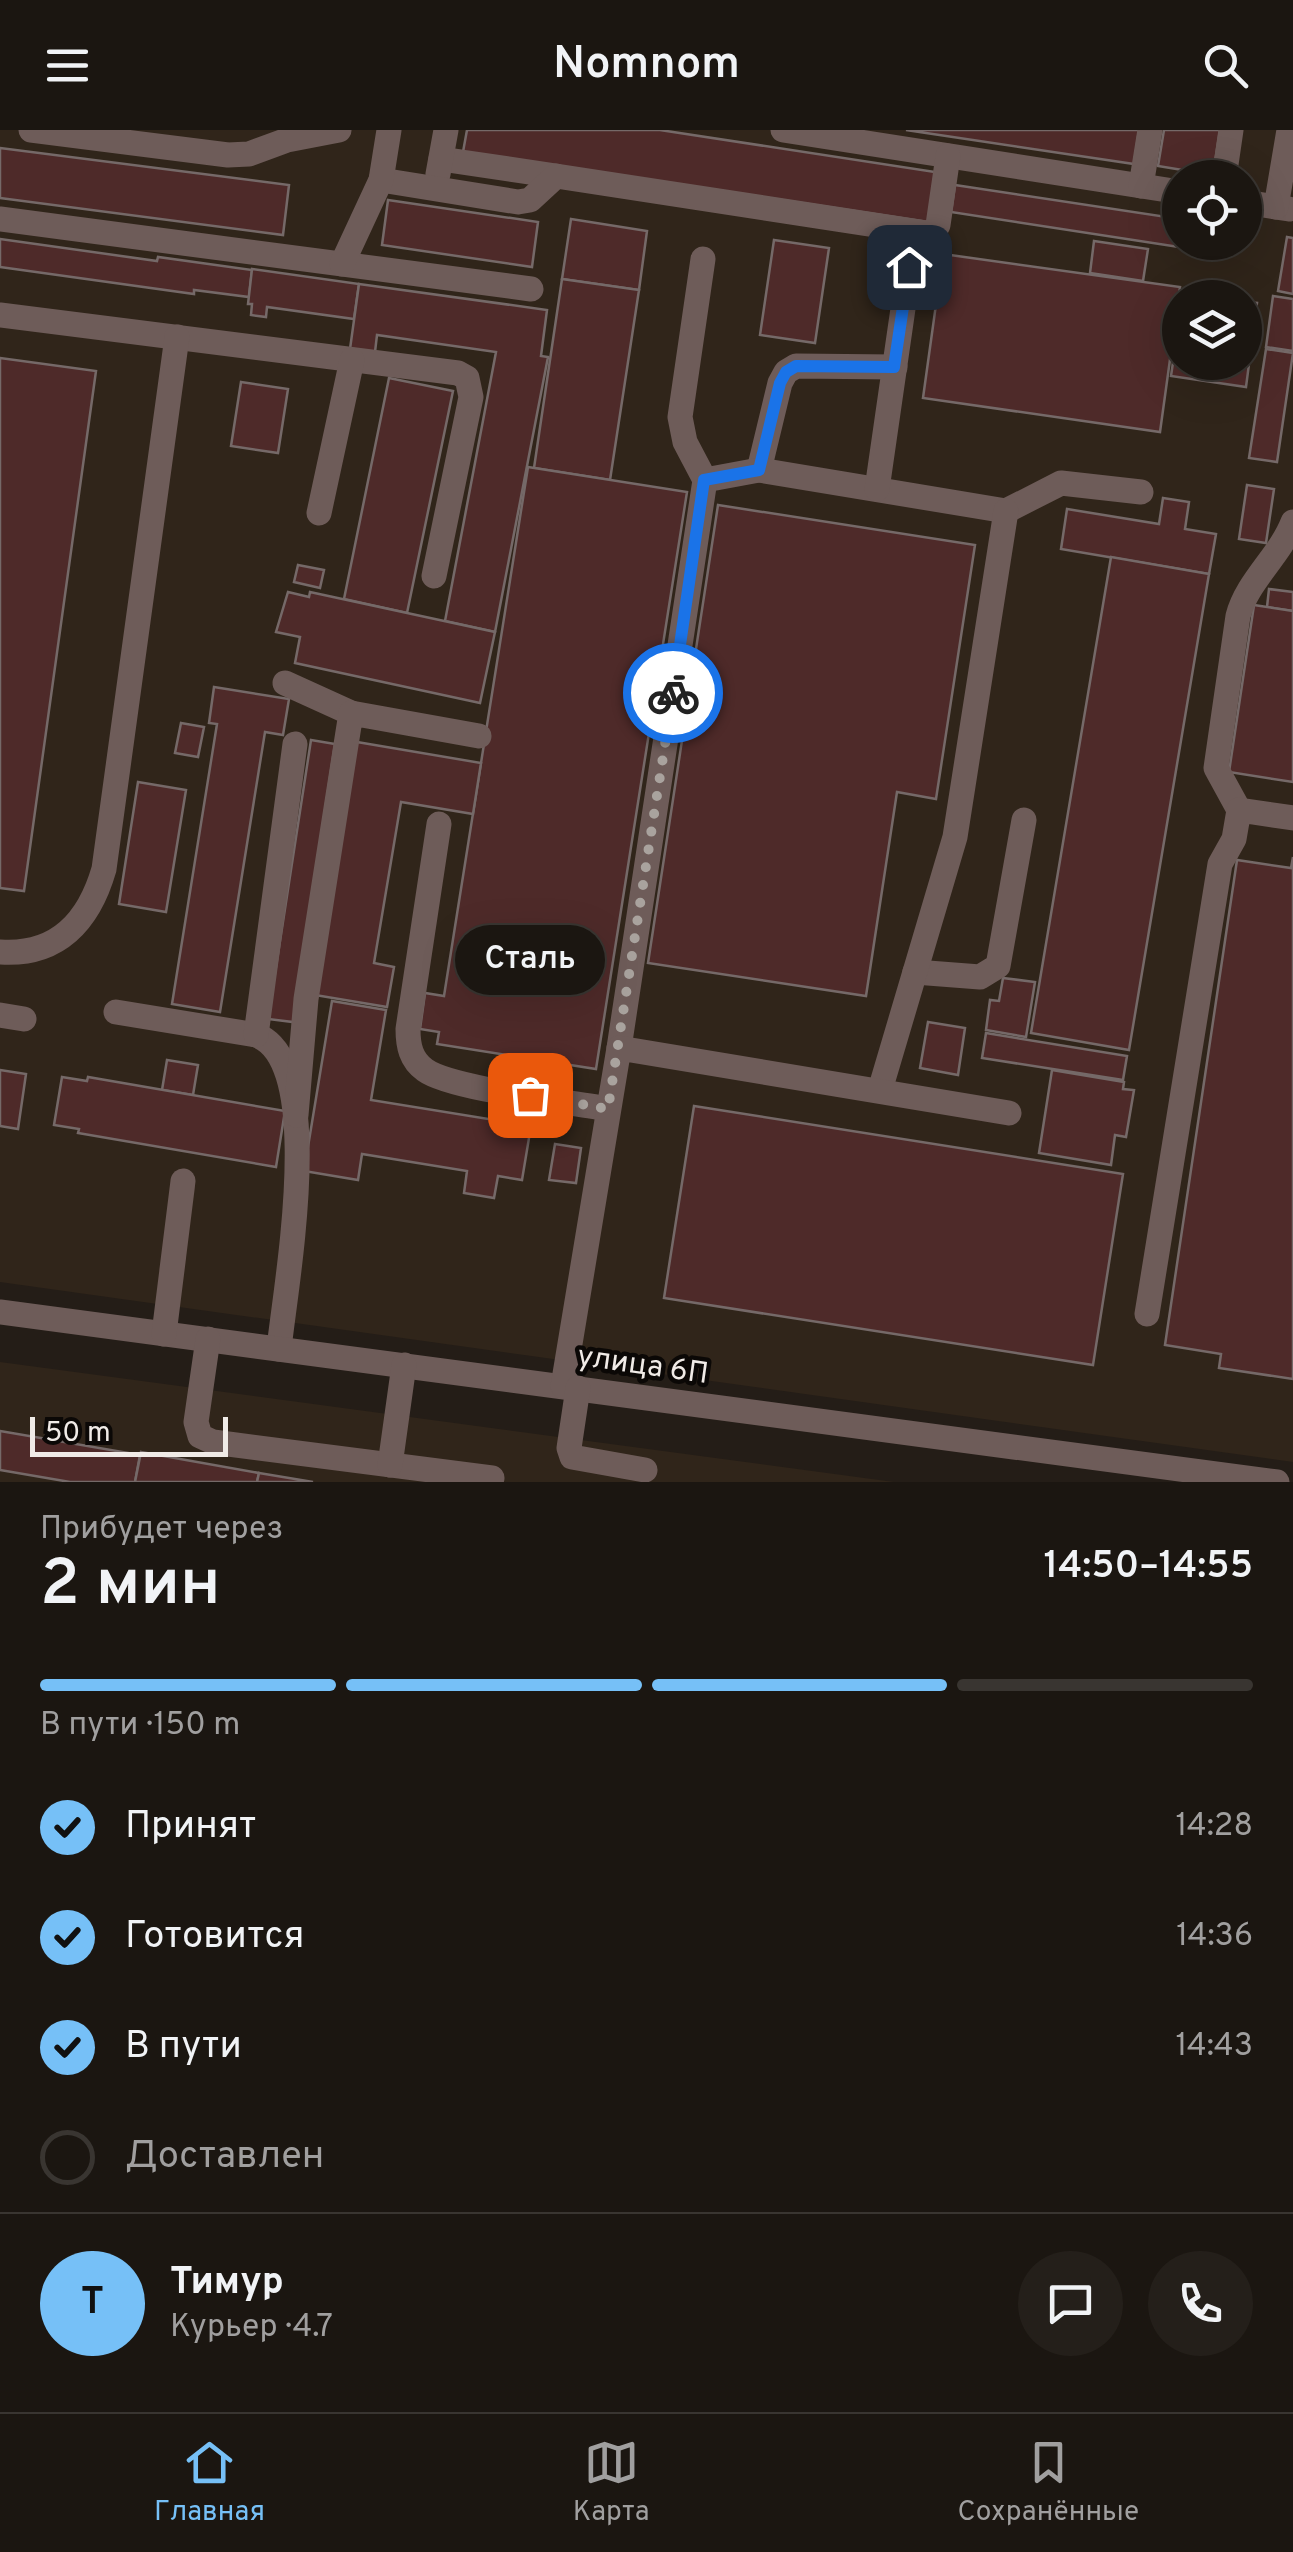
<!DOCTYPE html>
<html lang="ru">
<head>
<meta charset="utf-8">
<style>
	:root { --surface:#1b1611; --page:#241f1a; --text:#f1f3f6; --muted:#a09f9f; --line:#393531; --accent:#76c0f7 }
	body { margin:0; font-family:Overpass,sans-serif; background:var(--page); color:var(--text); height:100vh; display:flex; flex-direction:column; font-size:38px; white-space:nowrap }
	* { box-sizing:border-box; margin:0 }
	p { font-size:32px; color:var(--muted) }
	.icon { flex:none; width:55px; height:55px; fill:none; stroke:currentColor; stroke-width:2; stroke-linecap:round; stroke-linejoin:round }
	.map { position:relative; height:1352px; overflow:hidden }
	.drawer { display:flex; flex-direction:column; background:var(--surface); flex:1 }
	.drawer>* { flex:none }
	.buttons { position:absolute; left:1162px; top:30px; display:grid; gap:20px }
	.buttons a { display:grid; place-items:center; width:100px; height:100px; border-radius:50%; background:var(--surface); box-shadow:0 10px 40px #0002,0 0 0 2px var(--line); font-size:50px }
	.scale { position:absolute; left:30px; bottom:25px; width:198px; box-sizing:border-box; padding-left:10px; border:5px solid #f0ebe7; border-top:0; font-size:28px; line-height:35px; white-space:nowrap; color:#f0ebe7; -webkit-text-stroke:8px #0b0806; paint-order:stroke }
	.pin { position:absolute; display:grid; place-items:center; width:85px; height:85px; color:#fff; margin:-42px; border-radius:20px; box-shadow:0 5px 15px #0006 }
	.courier { position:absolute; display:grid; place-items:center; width:100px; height:100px; margin:-50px; border:8px solid #1a73e8; border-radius:50%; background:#fff; color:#222; box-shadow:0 2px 12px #0007 }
	.bubble { position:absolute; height:70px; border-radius:35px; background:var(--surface); box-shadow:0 10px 40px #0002,0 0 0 2px var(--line); font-size:32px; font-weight:600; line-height:70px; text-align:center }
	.head em { font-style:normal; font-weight:600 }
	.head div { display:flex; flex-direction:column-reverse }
	.head { display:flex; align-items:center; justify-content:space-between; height:170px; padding:0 40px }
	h1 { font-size:65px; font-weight:600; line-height:75px }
	.bar { display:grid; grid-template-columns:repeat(4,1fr); gap:15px 10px; align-content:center; height:120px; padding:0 40px }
	.bar i { height:12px; border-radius:8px; background:var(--line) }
	.bar .selected { background:var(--accent) }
	.bar p { grid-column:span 4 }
	.line { display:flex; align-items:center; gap:25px; padding:0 40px; border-top:2px solid var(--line) }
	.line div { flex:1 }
	.round { display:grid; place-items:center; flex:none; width:105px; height:105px; border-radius:52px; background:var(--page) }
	ol { padding:0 40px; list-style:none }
	li { display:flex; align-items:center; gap:30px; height:110px }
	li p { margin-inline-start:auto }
	li .icon { padding:10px; border-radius:50%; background:var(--accent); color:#111; stroke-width:4 }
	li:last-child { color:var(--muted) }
	li i { width:55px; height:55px; border:5px solid var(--line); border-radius:50% }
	header { display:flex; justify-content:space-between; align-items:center; height:130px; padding:0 40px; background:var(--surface); font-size:45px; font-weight:600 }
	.dock { display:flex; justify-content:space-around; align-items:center; height:140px; border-top:2px solid var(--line); background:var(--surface); font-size:28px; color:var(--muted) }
	.dock a { display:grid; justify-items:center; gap:5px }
	.dock .selected { color:var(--accent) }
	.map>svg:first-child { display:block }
	.built { fill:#30251a; fill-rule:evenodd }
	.building { fill:#4e2a29; stroke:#756968; stroke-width:2.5 }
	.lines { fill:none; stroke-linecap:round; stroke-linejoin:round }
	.minor { stroke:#6e5c59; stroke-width:25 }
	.done { stroke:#a9a39e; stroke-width:10; stroke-dasharray:0 18 }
	.route { stroke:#1a73e8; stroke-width:12 }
	.labels { text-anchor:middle; stroke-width:9; stroke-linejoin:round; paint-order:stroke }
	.street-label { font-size:30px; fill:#f0ebe7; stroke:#0b0806 }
</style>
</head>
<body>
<header><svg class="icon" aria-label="menu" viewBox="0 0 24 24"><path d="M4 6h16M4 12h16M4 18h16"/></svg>Nomnom<svg class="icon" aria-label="search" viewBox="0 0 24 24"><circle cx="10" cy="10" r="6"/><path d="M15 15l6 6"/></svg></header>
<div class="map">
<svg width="1293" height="1352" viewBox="0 0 1293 1352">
	<rect width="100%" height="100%" fill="#241d17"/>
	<g class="built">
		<path d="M0,0h1293v1332l-1293,-180zM1180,48h65v64h-65zM1180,168h65v64h-65z"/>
		<path d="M0,1232l894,120h-894z"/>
	</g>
	<g class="building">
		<path d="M467,0h193l275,42 -7,50 -465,-70z"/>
		<path d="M906,0h233l-5,34z"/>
		<path d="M1164,0h56l-7,45 -55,-9z"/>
		<path d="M0,18l289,37 -6,50 -283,-37z"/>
		<path d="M955,55l225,34v23h53l-2,13 -280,-43z"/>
		<path d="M388,70l150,22 -6,45 -150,-22z"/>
		<path d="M571,89l76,12 -8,59 -77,-11z"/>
		<path d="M1287,107l6,1v56l-15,-3z"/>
		<path d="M0,109l157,22 1,-4 94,13 -3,27 -55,-7v4l-194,-27z"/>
		<path d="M774,110l55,8 -14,95 -55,-8z"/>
		<path d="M1094,111l54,8 -5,32 -53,-8z"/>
		<path d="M943,124l237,33 -20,145 -237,-34z"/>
		<path d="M252,139l107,15 -5,35 -87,-12 -1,10 -15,-2 1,-11h-4z"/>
		<path d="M562,149l77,11 -29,190 -76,-12z"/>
		<path d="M359,154l188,26 -6,46 7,1 -53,275 -50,-11 51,-269 -119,-17 -2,17 -25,-3z"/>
		<path d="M1273,166l20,3v52l-27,-4z"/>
		<path d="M1245,172l12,1 -11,84 -75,-11 9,-61v47h65z"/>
		<path d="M1266,219l27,4 -16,109 -28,-4z"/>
		<path d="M0,228l96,13 -72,520 -24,-3z"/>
		<path d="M389,248l64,13 -46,222 -63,-14z"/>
		<path d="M241,252l47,7 -10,64 -47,-7z"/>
		<path d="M528,337l159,25 -91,577 -159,-25 2,-12 -19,-3 5,-36 19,3z"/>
		<path d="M1247,355l27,4 -8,54 -27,-4z"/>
		<path d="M1163,368l26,4 -4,27 31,5 -7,40 -148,-25 6,-40 92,15z"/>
		<path d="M718,375l257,40 -39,254 -39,-7 -31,204 -218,-33z"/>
		<path d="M1111,427l98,17 -80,476 -98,-17z"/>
		<path d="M298,435l26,5 -4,18 -26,-6z"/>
		<path d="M1269,459l24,3v19l-26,-4z"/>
		<path d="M288,462l21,5 1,-5 185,40 -15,71 -185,-40 5,-26 -24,-5z"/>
		<path d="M1254,475l39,6v171l-64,-10z"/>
		<path d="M214,557l75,12 -6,36 -18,-3 -45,280 -48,-8 45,-280 -8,-1z"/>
		<path d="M181,593l23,4 -6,30 -23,-4z"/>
		<path d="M311,610l24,4 -42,278 -25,-3z"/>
		<path d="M357,612l124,21 -8,51 -72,-12 -27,161 20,4 -7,40 -72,-12z"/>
		<path d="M138,652l48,8 -20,122 -47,-8z"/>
		<path d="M1293,727v522l-74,-11 2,-14 -56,-9 72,-485 54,8z"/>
		<path d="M1003,848l32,4 -9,55 -40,-7 4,-30 9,1z"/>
		<path d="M332,871l54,9 -15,90 160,26 -9,54 -24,-4 -4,22 -30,-5 3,-22 -105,-17 -4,26 -54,-9z"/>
		<path d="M928,892l37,6 -7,47 -38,-7z"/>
		<path d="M986,903l141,23 -4,24 -141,-22z"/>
		<path d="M167,930l31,5 -5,30 -31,-5z"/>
		<path d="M0,940l26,4 -8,55 -18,-3z"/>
		<path d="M1052,940l72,12 -1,7 11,1 -8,47 -11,-2 -4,30 -72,-12z"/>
		<path d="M62,947l25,4 1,-4 197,34 -9,56 -198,-34 1,-4 -25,-4z"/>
		<path d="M694,976l429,68 -30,191 -429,-67z"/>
		<path d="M555,1014l26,4 -5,35 -27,-3z"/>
		<path d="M0,1301l140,24 -5,27h-65l-70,-12z"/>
		<path d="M141,1322l118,21 -2,9h-122z"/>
		<path d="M259,1343l54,9h-56z"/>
	</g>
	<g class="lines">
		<g class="minor">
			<path d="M31,0l197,25 21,-1 38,-14 52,-10"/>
			<path d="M783,0l397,62"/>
			<path d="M441,29l115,17"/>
			<path d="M438,44l8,-44"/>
			<path d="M1224,48l7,-48"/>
			<path d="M381,50l137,22 12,-2 26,-24 371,57 7,-1 4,-7 10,-69"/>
			<path d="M1141,56l9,-56"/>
			<path d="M1245,72l44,7"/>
			<path d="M1276,77l13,-77"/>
			<path d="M0,89l531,70"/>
			<path d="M342,134l39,-84 8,-50"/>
			<path d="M0,185l458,58 9,5 4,19 -37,179"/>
			<path d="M759,340l21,-87 6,-11 10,-6 99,1"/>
			<path d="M705,350l54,-10 247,41 55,-28 80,9"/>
			<path d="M877,359l32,-222"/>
			<path d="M319,383l33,-153"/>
			<path d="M285,553l66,30"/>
			<path d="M1239,680l-23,-42 22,-152c9,-35 42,-60 55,-94"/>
			<path d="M439,694l-31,205c0,17 3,31 17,41 26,19 145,32 183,39"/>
			<path d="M0,822c58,4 89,-31 104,-83l73,-532"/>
			<path d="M915,842l65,5 18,-11 26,-146"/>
			<path d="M116,882l140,23c72,25 29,253 23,314"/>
			<path d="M0,885l24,4"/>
			<path d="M256,905l39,-291"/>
			<path d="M619,918l86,-568 -20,-38 -5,-25 23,-158"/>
			<path d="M880,960l75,-253 51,-326"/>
			<path d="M296,985l10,-116 45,-286 128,23"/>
			<path d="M0,1182l1277,170"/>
			<path d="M1147,1184l73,-450 14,-25 5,-29 54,8"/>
			<path d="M164,1204l19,-153"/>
			<path d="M208,1209l-12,83 4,14 13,6 279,36"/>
			<path d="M563,1256l56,-338 390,65"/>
			<path d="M578,1258l-9,60 3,9 73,13"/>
			<path d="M390,1335l14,-100"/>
		</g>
	</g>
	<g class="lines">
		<path class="done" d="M530,965l78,14 65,-416"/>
		<path class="route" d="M673,563l31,-213 55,-10 21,-87 6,-11 10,-6 98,1 15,-100"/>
	</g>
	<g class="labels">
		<g class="street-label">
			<text transform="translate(643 1234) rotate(8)" y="10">улица 6П</text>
		</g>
	</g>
</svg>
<div class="buttons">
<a><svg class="icon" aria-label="locate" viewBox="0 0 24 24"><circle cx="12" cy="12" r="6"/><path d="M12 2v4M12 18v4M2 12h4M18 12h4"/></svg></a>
<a><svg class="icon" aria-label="layers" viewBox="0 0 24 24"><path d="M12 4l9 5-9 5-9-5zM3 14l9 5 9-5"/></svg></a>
</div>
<div class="scale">50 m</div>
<div class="pin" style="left:530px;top:965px;background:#ea580c"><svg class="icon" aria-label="bag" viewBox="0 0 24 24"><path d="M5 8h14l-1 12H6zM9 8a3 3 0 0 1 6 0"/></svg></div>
<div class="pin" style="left:909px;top:137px;background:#1f2937"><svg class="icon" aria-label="home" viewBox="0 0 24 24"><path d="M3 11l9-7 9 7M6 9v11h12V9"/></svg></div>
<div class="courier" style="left:673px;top:563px"><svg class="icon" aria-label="bike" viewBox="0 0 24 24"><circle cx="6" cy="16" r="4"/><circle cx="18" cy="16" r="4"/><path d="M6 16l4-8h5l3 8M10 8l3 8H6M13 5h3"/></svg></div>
<div class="bubble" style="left:455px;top:795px;width:150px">Сталь</div>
</div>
<section class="drawer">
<div class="head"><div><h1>2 мин</h1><p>Прибудет через</p></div><em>14:50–14:55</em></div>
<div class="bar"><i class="selected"></i><i class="selected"></i><i class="selected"></i><i></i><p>В пути · 150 m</p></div>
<ol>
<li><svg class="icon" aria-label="check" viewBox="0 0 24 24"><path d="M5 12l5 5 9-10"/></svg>Принят<p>14:28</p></li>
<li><svg class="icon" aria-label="check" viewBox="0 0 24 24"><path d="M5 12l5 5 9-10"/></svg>Готовится<p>14:36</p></li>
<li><svg class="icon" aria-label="check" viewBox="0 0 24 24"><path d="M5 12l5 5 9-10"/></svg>В пути<p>14:43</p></li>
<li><i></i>Доставлен</li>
</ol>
<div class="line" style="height:180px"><b class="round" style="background:var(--accent);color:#111">Т</b><div><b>Тимур</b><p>Курьер · 4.7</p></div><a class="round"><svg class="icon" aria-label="chat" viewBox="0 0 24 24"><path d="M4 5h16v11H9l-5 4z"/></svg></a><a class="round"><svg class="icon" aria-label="phone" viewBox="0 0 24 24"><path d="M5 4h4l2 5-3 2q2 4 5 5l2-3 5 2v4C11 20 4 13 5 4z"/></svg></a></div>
</section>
<nav class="dock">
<a class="selected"><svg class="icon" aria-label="home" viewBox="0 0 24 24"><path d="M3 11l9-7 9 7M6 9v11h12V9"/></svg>Главная</a>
<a><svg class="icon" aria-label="map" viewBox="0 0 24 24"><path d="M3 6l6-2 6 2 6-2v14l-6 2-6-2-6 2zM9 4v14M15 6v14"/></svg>Карта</a>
<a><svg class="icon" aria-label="saved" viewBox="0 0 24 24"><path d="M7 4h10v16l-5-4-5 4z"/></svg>Сохранённые</a>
</nav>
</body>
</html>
